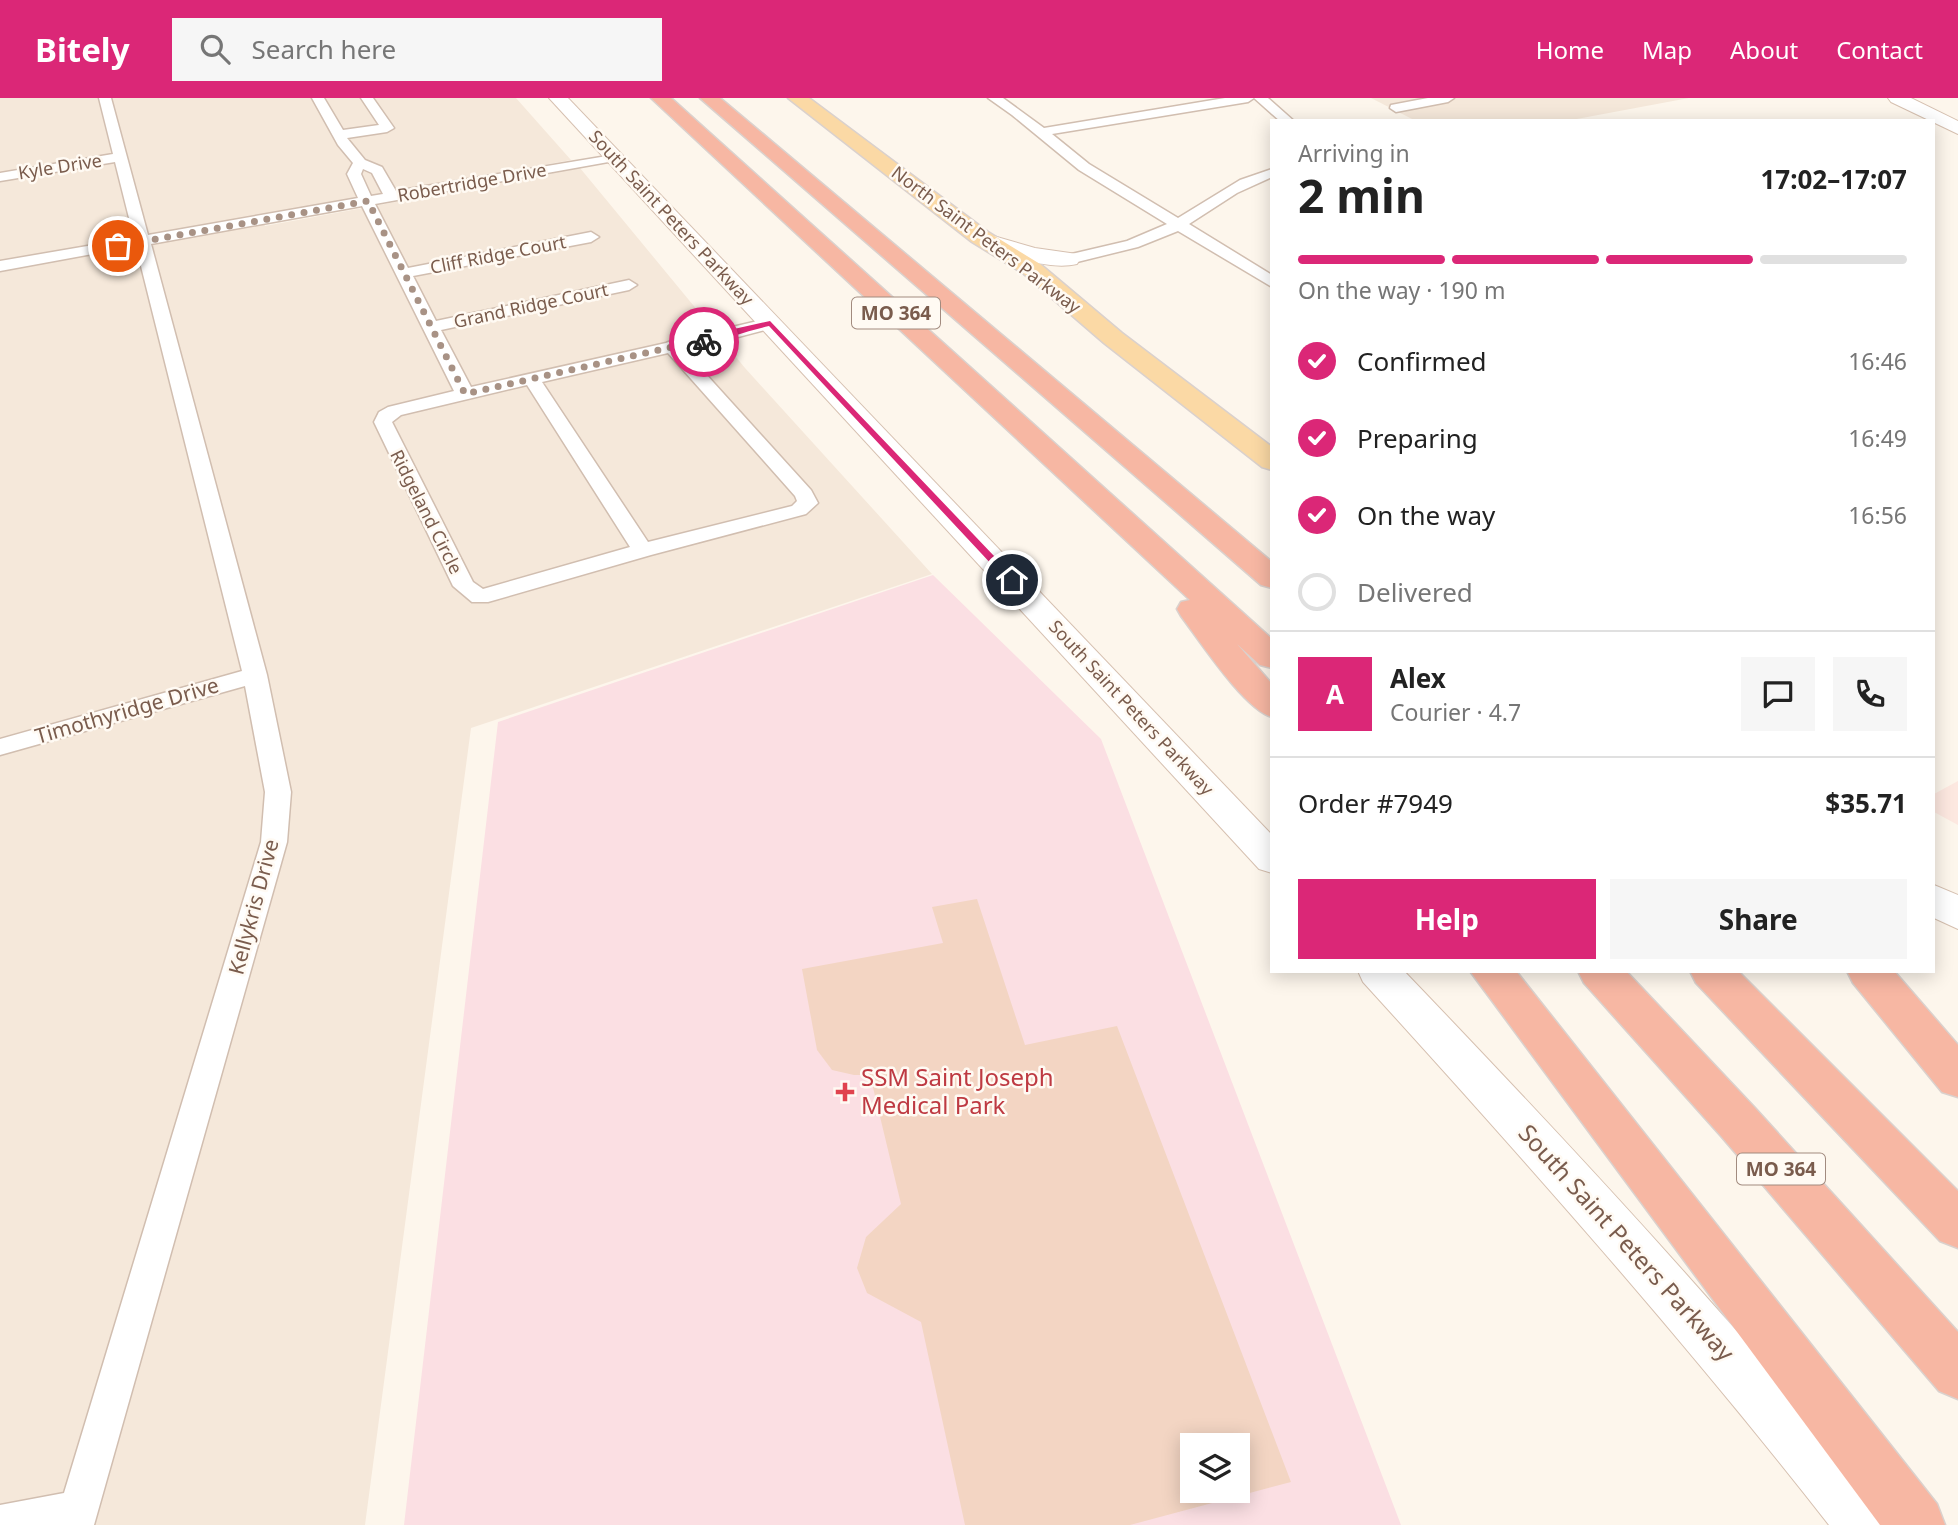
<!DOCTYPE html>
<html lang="en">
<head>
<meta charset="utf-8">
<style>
	:root { --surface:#fff; --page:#f6f6f6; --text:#222; --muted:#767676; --line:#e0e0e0; --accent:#db2777 }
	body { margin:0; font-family:"Noto Sans",sans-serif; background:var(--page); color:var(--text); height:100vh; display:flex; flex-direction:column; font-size:26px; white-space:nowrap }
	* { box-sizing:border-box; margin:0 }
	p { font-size:23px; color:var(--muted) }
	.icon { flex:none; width:38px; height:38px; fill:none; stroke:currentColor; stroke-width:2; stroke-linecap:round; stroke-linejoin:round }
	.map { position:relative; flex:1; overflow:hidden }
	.details { position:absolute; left:1270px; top:21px; width:665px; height:854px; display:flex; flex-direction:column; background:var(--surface); border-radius:0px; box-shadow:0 4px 18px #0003 }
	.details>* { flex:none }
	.buttons { position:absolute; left:1180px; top:1335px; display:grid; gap:14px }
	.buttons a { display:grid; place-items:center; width:70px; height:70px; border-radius:0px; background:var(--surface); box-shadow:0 4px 18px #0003; font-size:35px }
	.pin { position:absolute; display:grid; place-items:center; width:60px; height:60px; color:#fff; margin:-30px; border:4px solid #fff; border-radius:50%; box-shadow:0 2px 7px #0007 }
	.courier { position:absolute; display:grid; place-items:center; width:70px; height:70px; margin:-35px; border:5px solid #db2777; border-radius:50%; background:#fff; color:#222; box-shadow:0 2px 9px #0007 }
	.summary em { font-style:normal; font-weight:700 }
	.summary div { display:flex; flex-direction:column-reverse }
	.summary { display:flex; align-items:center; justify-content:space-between; height:119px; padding:0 28px }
	h1 { font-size:46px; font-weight:700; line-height:52px }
	.bar { display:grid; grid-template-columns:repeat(4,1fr); gap:10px 7px; align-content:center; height:84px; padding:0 28px }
	.bar i { height:9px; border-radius:5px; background:var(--line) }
	.bar .current { background:var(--accent) }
	.bar p { grid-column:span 4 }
	.line { display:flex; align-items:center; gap:18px; padding:0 28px; border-top:2px solid var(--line) }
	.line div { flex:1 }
	.round { display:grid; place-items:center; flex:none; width:74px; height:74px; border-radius:0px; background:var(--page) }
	ol { padding:0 28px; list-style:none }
	li { display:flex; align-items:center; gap:21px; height:77px }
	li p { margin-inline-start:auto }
	li .icon { padding:7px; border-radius:50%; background:var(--accent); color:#fff; stroke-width:4 }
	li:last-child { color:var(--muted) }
	li i { width:38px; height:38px; border:4px solid var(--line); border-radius:50% }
	.button { display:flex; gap:14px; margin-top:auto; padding:14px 28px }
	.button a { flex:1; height:80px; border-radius:0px; background:var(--accent); color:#fff; font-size:28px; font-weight:700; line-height:80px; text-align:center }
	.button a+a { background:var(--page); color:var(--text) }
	header { display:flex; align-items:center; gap:42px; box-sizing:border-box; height:98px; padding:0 35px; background:var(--accent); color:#fff }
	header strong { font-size:33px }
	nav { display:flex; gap:38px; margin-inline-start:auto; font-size:24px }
	.search { width:490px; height:63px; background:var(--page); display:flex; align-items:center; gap:18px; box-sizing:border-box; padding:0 24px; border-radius:0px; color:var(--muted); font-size:26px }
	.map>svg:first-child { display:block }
	.residential { fill:#f5e8da }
	.commercial { fill:#fde8e0 }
	.medical { fill:#fbdfe3; fill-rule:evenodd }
	.building { fill:#f3d5c3; fill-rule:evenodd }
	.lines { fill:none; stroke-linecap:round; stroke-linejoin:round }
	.street-casing { stroke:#d1beb0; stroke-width:3 }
	.secondary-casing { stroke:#d6c0b0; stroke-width:2 }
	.primary-casing { stroke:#dad1cd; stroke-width:3 }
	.highway-casing { stroke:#dad1cd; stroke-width:3 }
	.street { fill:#fff; fill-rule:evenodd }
	.secondary { fill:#fff; fill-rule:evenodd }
	.primary { fill:#fbd9a5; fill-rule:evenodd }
	.highway { fill:#f7b7a3; fill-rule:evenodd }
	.route { fill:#db2777 }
	.done { stroke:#a89285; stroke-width:7; stroke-dasharray:0 12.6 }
	.health-dot { fill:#e0444e; stroke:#fffaf3; stroke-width:2.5 }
	.labels { text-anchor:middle; stroke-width:5; stroke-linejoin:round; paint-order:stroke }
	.far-street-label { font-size:18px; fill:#7a5c4d; stroke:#fffaf3 }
	.shield { fill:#fffaf3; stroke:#a28b7f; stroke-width:2 }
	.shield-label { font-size:19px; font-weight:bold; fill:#7a5c4d }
	.street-label { font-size:21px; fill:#7a5c4d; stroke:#fffaf3 }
	.near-health-label { font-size:24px; fill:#be3a42; stroke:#fffaf3; text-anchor:start }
	.near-street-label { font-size:24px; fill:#7a5c4d; stroke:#fffaf3 }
</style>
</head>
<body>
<header>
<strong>Bitely</strong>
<div class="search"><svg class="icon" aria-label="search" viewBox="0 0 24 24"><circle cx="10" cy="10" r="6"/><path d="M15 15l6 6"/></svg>Search here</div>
<nav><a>Home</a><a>Map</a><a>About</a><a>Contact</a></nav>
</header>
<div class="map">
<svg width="1958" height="1427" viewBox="0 0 1958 1427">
	<rect width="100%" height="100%" fill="#fdf6ec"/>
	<g class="residential">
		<path d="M0,0h516l55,62 -310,55 4,11 315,-58 165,200 187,206 -461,154 -106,797h-365z"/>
		<path d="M1371,0h318l-123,23h-150z"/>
	</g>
	<path class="commercial" d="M1958,683v44l-24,-13v-18z"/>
	<path class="medical" d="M933,477l168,164 300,786h-997l94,-803zM1192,1348h45v45h-45z"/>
	<path class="building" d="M977,801l48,146 92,-19 174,456 -161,43h-165l-44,-203 -54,-29 -10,-25 9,-31 35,-33 -31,-129h-16l-22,-5 -15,-20 -15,-81 141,-26 -11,-36zM1192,1348h45v45h-45z"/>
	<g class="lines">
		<g class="street-casing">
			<g id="street">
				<path d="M99,0h12l37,137 210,-37 -11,-24 6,-11 -15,-18 -26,-47h12l19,32 36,-5 -18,-27h12l21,30 -7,4 -40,6 18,22 17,7 14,24 223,-37v6l-5,1 -239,43 33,64 183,-36 8,5 -8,5 -178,34 23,45 193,-41 8,5 -8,5 -188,40 30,57 195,-44 33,-13 29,-2 42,-10 6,1 2,4 -2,4 -91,24 126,139 7,13 -12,11 -155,41 -163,47h-16l-19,-16 -79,-164 5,-10 9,-5 66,-16 -92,-185 -211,38 116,431 24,117 -4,50 -193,683h-94v-20l64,-12 197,-651 4,-50 -20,-106 -245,69v-16l242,-68 -106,-425 -136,25v-10l134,-23 -19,-76 -115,19v-8l113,-19zM363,71l9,4 11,21 -12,2 -10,-22zM668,255l127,143 2,5 -5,5 -144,36 -106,-160zM527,287l103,162 -147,42 -10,-7 -81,-160 9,-7z"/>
				<path d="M988,0h15l41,30 181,-30h43l26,23h-14l-26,-23 -6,4 -196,32 37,30 89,54 62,-38 32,-11v8l-35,16 -48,31 83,51v12l-94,-56 -40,16 -69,17 -6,-2 -2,-3 2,-3 64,-15 40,-17 -88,-54 -67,-55z"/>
				<path d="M1428,0h26l-6,4 -52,10 -6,-4 1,-3z"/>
			</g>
		</g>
		<g class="secondary-casing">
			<g id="secondary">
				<path d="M549,0h19l704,737v38l-13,-4z"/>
				<path d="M1888,0h23l47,23v13l-67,-32z"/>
				<path d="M990,137l45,13 42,6 3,5 -3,5c-30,7 -67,-10 -95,-18l-3,-5 3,-5z"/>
				<path d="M1934,787l24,10v34l-24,-11z"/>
				<path d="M1358,873h46c166,173 328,348 480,534l8,20h-63c-147,-188 -305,-366 -466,-543z"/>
			</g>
		</g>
		<g class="primary-casing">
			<path id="primary" d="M788,0h21l179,134 52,32 82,69 150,114v23l-10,-3 -158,-124 -80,-69 -52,-32z"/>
		</g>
		<g class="highway-casing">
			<g id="highway">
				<path d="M651,0h20l601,541v29l-12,-3 -23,-21 35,40v33c-28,-8 -72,-76 -91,-101l-4,-7 4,-7 9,-2z"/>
				<path d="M700,0h20l552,464v26l-11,-3z"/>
				<path d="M1470,873h46l421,533 8,21h-65z"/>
				<path d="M1578,873h48l129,137 203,224v67l-19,-8 -218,-255 -137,-153z"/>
				<path d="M1690,873h48l220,220v57l-18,-7 -244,-258z"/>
				<path d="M1847,873h47l64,74v52l-16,-5 -89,-109z"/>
			</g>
		</g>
		<use href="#street" class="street"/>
		<use href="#secondary" class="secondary"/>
		<use href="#primary" class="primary"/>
		<use href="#highway" class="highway"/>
	</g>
	<path class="route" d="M770,223l245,257v4h-7l-239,-256c-23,5 -43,13 -65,19l-3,-3 24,-11z"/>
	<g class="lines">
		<path class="done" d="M118,148l250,-45 97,193 207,-47 32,-5"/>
	</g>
	<path class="health-dot" d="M841.5 983.5h7v7h7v7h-7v7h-7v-7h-7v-7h7z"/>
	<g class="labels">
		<g class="far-street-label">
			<text transform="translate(60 69) rotate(-9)" y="6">Kyle Drive</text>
			<text transform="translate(472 85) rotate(-10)" y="6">Robertridge Drive</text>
			<text transform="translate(671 120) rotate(47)" y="6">South Saint Peters Parkway</text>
			<text transform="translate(986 142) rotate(37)" y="6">North Saint Peters Parkway</text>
			<text transform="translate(498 157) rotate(-11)" y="6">Cliff Ridge Court</text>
			<text transform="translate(531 208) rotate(-12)" y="6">Grand Ridge Court</text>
			<text transform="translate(426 414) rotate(63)" y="6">Ridgeland Circle</text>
			<text transform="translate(1131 610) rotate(47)" y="6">South Saint Peters Parkway</text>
		</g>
		<g class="shield">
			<rect x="852" y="199.5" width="88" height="31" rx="5"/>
			<rect x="1737" y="1055.5" width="88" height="31" rx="5"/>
		</g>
		<g class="shield-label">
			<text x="896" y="222">MO 364</text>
			<text x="1781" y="1078">MO 364</text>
		</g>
		<g class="street-label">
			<text transform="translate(127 613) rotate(-16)" y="7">Timothyridge Drive</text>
			<text transform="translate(254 809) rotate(-75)" y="7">Kellykris Drive</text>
		</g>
		<g class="near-health-label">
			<text x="861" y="988">SSM Saint Joseph<tspan x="861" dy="28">Medical Park</tspan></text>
		</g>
		<g class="near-street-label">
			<text transform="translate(1626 1145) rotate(48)" y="8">South Saint Peters Parkway</text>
		</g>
	</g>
</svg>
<div class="buttons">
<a><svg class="icon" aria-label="layers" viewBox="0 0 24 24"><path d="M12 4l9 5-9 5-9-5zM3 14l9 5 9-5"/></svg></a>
</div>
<div class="pin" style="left:118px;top:148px;background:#ea580c"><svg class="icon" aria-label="bag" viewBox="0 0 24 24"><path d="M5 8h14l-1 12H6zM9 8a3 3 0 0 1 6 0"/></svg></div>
<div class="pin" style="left:1012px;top:482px;background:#1f2937"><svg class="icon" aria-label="home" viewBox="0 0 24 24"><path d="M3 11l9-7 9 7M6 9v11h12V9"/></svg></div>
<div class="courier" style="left:704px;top:244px"><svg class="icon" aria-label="bike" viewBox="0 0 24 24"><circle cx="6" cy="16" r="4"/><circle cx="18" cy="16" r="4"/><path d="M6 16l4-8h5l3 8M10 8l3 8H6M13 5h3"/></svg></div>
<section class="details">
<div class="summary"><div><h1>2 min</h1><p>Arriving in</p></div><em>17:02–17:07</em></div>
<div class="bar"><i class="current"></i><i class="current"></i><i class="current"></i><i></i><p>On the way · 190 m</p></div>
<ol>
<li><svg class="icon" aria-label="check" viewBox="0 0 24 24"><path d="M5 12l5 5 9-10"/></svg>Confirmed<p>16:46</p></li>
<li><svg class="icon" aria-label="check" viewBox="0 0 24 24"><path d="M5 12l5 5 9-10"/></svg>Preparing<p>16:49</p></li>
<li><svg class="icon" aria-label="check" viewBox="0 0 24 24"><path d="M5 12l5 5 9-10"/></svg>On the way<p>16:56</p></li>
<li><i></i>Delivered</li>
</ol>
<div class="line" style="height:126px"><b class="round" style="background:var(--accent);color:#fff">A</b><div><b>Alex</b><p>Courier · 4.7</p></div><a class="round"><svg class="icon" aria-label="chat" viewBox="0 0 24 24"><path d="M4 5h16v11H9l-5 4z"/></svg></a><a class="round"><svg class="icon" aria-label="phone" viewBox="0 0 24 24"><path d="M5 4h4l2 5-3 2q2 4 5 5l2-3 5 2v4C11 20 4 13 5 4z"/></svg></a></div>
<div class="line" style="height:91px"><div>Order #7949</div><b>$35.71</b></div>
<div class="button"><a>Help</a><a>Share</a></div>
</section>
</div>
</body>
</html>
